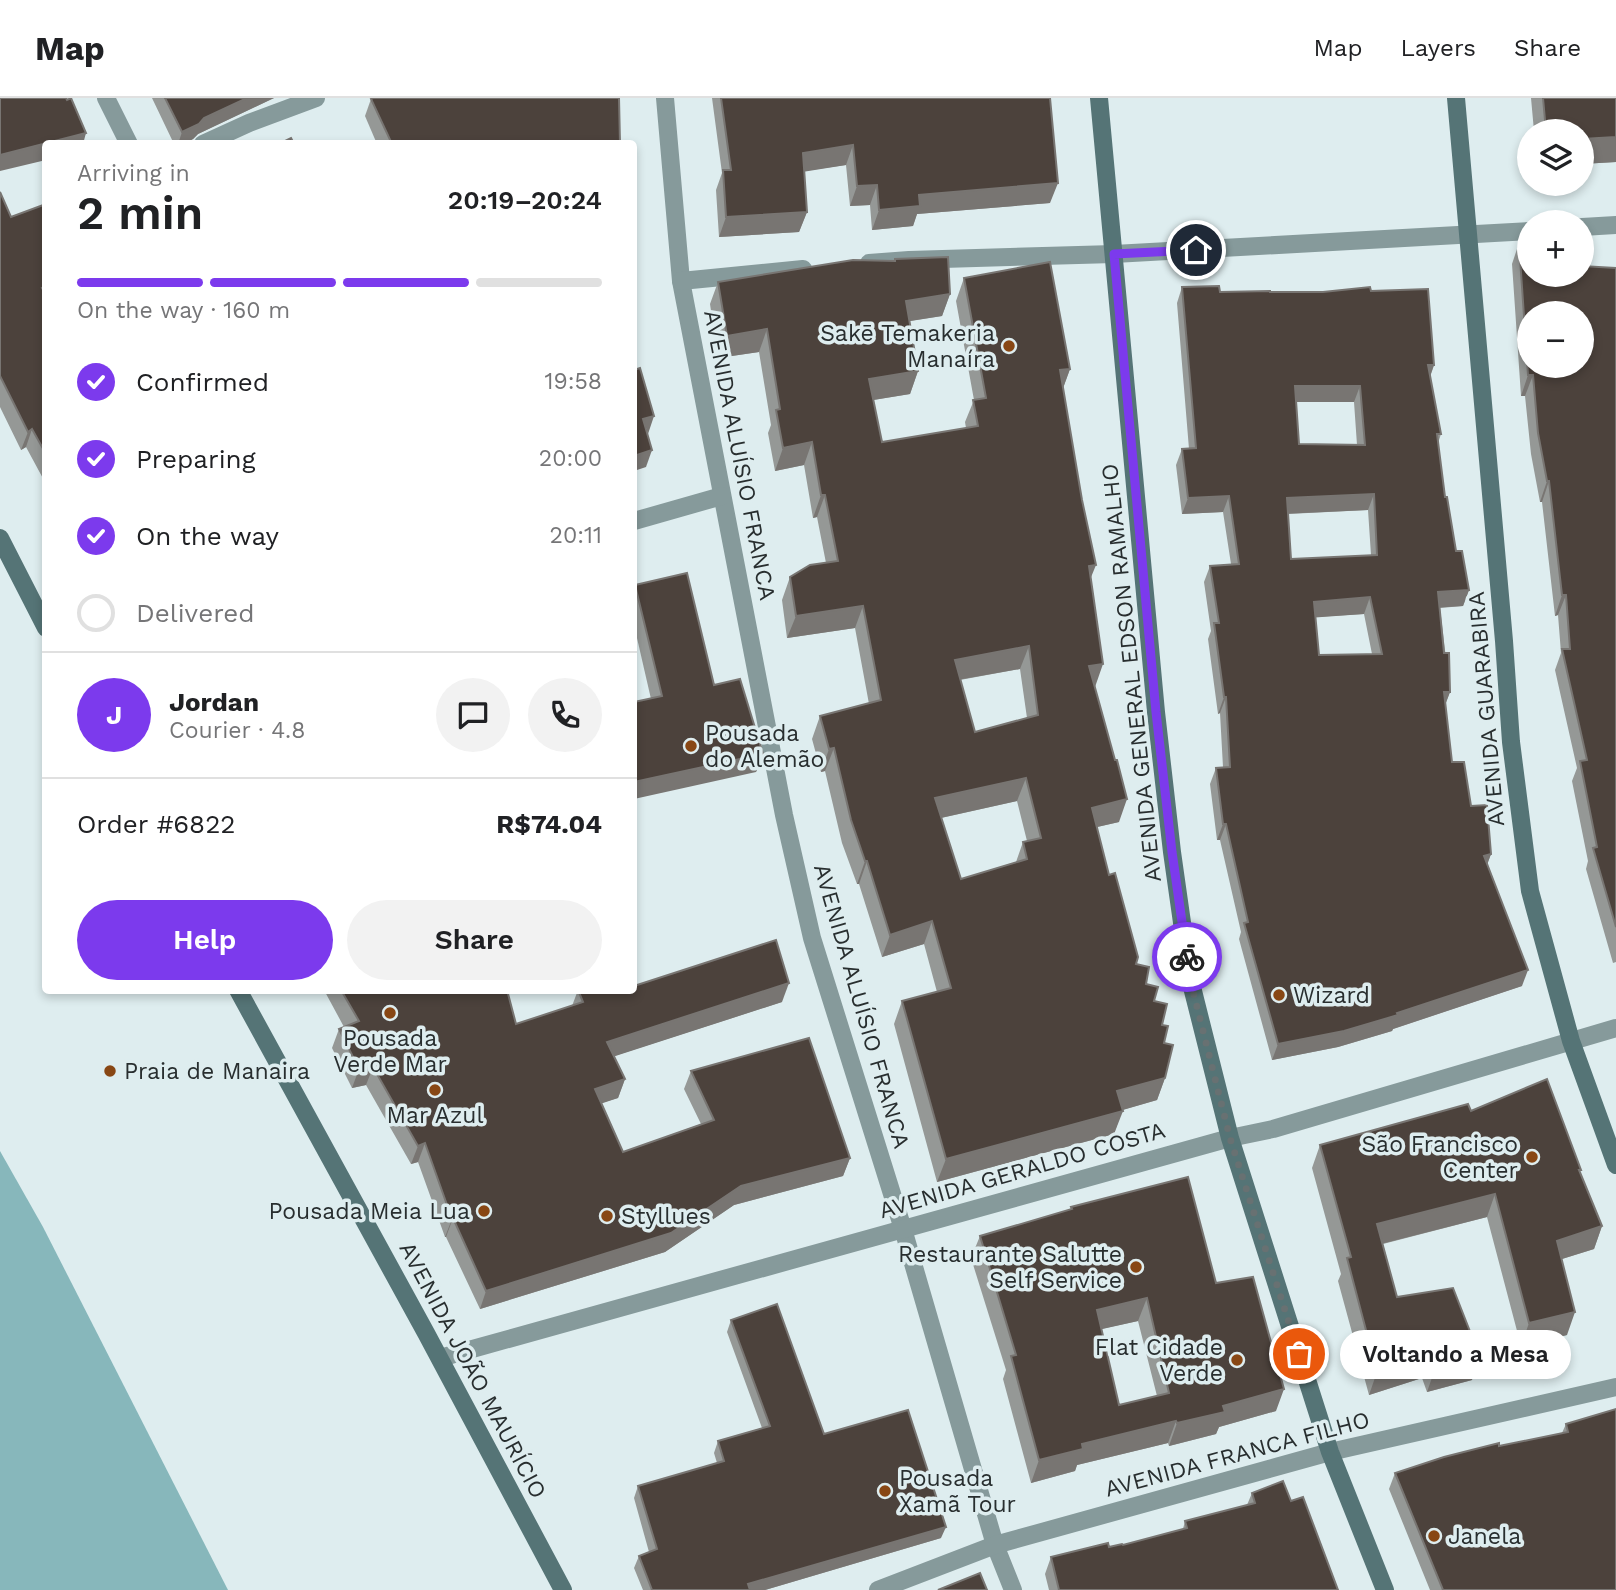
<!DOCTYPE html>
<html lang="en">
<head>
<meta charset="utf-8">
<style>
	:root { --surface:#fff; --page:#f2f2f2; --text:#202124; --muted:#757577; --line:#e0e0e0; --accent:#7c3aed }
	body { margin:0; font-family:"Work Sans",sans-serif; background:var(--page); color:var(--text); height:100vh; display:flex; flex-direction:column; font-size:26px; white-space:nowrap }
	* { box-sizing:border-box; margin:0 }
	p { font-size:23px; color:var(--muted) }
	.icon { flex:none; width:38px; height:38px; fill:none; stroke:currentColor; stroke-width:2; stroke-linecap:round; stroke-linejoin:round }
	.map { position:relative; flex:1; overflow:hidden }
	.sheet { position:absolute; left:42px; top:42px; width:595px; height:854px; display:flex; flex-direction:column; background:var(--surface); border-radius:7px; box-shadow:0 4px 10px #0003 }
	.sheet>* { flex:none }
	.tools { position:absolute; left:1517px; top:21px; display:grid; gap:14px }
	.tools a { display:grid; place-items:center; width:77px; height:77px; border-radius:50%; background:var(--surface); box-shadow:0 4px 10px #0003; font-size:35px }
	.pin { position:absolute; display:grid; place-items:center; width:60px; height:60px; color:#fff; margin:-30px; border:4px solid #fff; border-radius:50%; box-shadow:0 2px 7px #0007 }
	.courier { position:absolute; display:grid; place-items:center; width:70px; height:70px; margin:-35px; border:5px solid #7c3aed; border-radius:50%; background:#fff; color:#222; box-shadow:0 2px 9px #0007 }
	.bubble { position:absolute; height:49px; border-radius:24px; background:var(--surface); box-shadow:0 4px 10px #0003; font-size:23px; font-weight:600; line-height:49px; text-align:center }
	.summary em { font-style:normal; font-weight:600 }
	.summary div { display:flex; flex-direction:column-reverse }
	.summary { display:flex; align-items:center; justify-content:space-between; height:119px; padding:0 35px }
	h1 { font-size:46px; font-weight:600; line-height:52px }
	.bar { display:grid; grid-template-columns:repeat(4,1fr); gap:10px 7px; align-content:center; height:84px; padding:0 35px }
	.bar i { height:9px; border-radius:5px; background:var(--line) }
	.bar .current { background:var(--accent) }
	.bar p { grid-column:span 4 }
	.line { display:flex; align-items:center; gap:18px; padding:0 35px; border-top:2px solid var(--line) }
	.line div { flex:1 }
	.round { display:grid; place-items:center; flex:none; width:74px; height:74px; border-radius:37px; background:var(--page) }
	ol { padding:0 35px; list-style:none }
	li { display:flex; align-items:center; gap:21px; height:77px }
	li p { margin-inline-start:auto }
	li .icon { padding:7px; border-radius:50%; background:var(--accent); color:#fff; stroke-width:4 }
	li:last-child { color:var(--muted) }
	li i { width:38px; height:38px; border:4px solid var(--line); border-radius:50% }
	.primary-button { display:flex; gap:14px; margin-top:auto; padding:14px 35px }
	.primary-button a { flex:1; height:80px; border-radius:42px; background:var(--accent); color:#fff; font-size:28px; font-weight:600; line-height:80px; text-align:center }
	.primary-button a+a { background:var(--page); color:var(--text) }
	header { display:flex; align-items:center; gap:42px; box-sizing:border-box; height:98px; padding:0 35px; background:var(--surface); border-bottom:2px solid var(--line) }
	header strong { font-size:33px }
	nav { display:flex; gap:38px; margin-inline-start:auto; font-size:24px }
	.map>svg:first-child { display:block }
	.water { fill:#87b7bb }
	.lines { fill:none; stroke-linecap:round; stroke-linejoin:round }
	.street { stroke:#869a9b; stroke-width:18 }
	.secondary { stroke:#557476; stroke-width:18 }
	.wall { fill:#959896; fill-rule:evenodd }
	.shaded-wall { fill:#787572 }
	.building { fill:#4c423c; stroke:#787572; stroke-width:2; fill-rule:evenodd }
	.done { stroke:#687172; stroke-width:7; stroke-dasharray:0 12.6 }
	.route { stroke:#7c3aed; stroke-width:9 }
	.poi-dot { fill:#884714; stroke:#deedef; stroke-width:2.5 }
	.labels { text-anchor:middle; stroke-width:7; stroke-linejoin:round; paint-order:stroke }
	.poi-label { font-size:23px; fill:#282e2f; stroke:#deedef; text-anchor:start }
	.street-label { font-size:23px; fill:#282e2f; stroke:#deedef }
</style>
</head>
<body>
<header>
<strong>Map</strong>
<nav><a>Map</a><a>Layers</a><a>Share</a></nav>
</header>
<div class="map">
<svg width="1616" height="1492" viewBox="0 0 1616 1492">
	<rect width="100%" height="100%" fill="#deedef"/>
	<path class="water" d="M0,1053l43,76 185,363h-228z"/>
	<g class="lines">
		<g class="street">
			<path d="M106,0l23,46"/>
			<path d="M665,0l16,183 103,534 28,123 91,291 92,316 18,45"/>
			<path d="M203,46l46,-21 67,-25"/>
			<path d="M1582,129l34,-2"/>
			<path d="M869,165l40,-3 205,-6 416,-23"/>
			<path d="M681,183l122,-12"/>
			<path d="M634,423l88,-25"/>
			<path d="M440,1260l790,-220 43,-9 343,-101"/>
			<path d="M878,1492l117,-45 335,-93 286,-65"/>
		</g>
		<g class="secondary">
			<path d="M1099,0l57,614 16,140 18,127 40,159 100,314 55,138"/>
			<path d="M1456,0l48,543 7,101 19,149 41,150 45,124"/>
			<path d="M0,440l46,90"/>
			<path d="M238,892l188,343 137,257"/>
		</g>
	</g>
	<g class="wall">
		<path d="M152,0h122l-76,36 -5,5 -9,5h-10z"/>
		<path d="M712,0h338v105l-133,11 -4,12 -41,4 -2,-25 -20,1 -4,-41 -42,6 3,41 -8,20 -80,5 -3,-47 6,-17z"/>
		<path d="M1531,0h85v64l-34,2v-33h-48z"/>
		<path d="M371,1l249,45h-243l-12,-28z"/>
		<path d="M0,94l11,25 35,-13v280l-20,-37 -5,3 -21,-43z"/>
		<path d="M1519,145l11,32 86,-7v694l-3,1 -27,-94 2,-8 -16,-80 5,-13 -22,-98 6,-17 -3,-38 -3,1 -13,-114h-2l-9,-48 -6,-58h-4l-9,-132z"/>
		<path d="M895,161l55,35 -8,22 -33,5 9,50 -8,23 -37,6 9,42 84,-14 -1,-6 9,-22 -18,-99 8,-23 106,91 -7,19 28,190 4,109 24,135 -22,5 12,48 27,89 18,37 8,24 2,18 1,35 -8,22 -35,10 -8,24 -177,48 -43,-158 8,-23 35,-9 -13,-48 -42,13 -23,-73h-2l-15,-41 -17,-72 -4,1 -9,-33 8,-23 49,-12 -14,-76 -68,10 -5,-38 8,-23 36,-14 -9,-46 -4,1 -9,-53 -29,6 -7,-38 3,-8 -12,-73 -41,6 -8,-54 8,-22 176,-21zM1020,571l7,49 -52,14 -15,-52zM1017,703l10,40 -4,1 -7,20 -55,17 -20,-61z"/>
		<path d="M1182,189l38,5h50l101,-1 63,74 -4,12 11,57 -3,9 7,54 11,54 13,39 -6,16 -23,2 10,84 -5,13 7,57 39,92 -4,11 35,121 -129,43 -1,2 -54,16 -66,13 -33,-121 2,-7 -21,-92h-3l-7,-56 6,-16 7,-1 -3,-54 -2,1 -10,-75 3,-8 -7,-49 6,-16 21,-2 -8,-52 -41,2 -6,-49 6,-16h7l-12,-146zM1296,304h58l3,43 -58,-1zM1368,412l3,45 -80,4 -3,-45zM1364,516l8,40 -53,1 -4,-38z"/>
		<path d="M635,487l79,100 49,69 -7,18 -105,-73 -17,-74v-36z"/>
		<path d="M324,892h183l9,34 56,-18 6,-16 204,12 -168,54 11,23 -7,19 -17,5 22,49 78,-28 -17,-35 7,-18 159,87 -7,18 -109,29 -69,47 -185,57 -34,-72h-1l-27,-75 -7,2 -45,-79 -14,3 -20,-40 7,-19 5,-2z"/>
		<path d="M1471,1013l109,62 22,53 -8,23 -32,10 5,76 -46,11 -34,-129 -104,27 14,53 75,83 -45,12 -5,-14 -53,17 -31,-114 3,-7 -29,-106 8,-23z"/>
		<path d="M1071,1109l145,76 60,128 -57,16 -3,7 -47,12 -1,-3 -91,22 -2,6 -44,12 -28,-104 3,-9 -35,-112 9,-22 90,-26zM1138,1223l19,75 -38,9 -18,-76z"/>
		<path d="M731,1222l93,114 117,104 -176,52h-122l-9,-22 5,-12 10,-4 -15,-54 4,-12 79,-23 -3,-10 4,-12 44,-13 -35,-96z"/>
		<path d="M1566,1326l50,166h-186l-41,-101 6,-16 104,-27 63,-13z"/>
		<path d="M1252,1395l39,8 47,89h-289l-4,-16 6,-17 72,-12 60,-16 2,-8 62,-16z"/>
	</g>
	<g class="shaded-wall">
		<path d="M247,0h27l-76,36 -5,5 -9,5h-6l4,-12 22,-14z"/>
		<path d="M86,35l-3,11h-37v16l-46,11v-16z"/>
		<path d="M1616,39v25l-34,2v-25z"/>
		<path d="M853,47l-7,20 -50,8 7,-20z"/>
		<path d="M1058,85l-8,20 -133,11 -4,12 -41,4 7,-20 40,-15z"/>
		<path d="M877,87l-7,20 -20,1 7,-20z"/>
		<path d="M807,114l-8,20 -80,5 7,-20z"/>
		<path d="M950,196l-8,22 -44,7 8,-22z"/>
		<path d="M767,231l-8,23 -41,6 9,-22z"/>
		<path d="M1428,267h6l-6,17z"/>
		<path d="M1070,271l-8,22 -2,-21z"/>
		<path d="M918,273l-8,23 -49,8 8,-23z"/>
		<path d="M1528,277h5l-8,21h-4z"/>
		<path d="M1295,288h65l-6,16h-65z"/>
		<path d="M654,318l-6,18 -5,-15z"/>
		<path d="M32,331l-6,18 -5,3 7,-18z"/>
		<path d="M812,344l-8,23 -29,6 8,-23z"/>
		<path d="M652,352l-6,17 -12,4v-15z"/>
		<path d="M1547,383h2l-7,21h-2z"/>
		<path d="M1374,396l-6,16 -87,4 6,-16z"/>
		<path d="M821,397h4l-8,22 -4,1z"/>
		<path d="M1229,398l-6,16 -41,2 6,-16z"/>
		<path d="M1096,467l-9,22 2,-21z"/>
		<path d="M1469,492l-6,16 -31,2 6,-16z"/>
		<path d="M1562,497h4l-8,20 -3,1z"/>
		<path d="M1370,499l-6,17 -56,4 6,-16z"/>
		<path d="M863,508l-8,22 -68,10 9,-22z"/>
		<path d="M1029,548l-9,23 -74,13 9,-22z"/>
		<path d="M1103,566l-8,23 -6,-21z"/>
		<path d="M1444,594h6l-6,16z"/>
		<path d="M1224,599h2l-6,16 -2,1z"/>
		<path d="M834,650l-9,23 -4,1 8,-23z"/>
		<path d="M763,656l-7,18 -122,27v-17z"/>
		<path d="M1026,680l-9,23 -90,20 8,-23z"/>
		<path d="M1127,701l-8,23 -35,8 8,-22z"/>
		<path d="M1223,726h3l-6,16h-3z"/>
		<path d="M1491,756l-6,16 -1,-14z"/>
		<path d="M865,763h2l-8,23h-2z"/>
		<path d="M932,823l-8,23 -42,13 8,-22z"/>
		<path d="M1528,872l-6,16 -129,43 -1,2 -54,16 -66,13 6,-16 119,-31z"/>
		<path d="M789,885l-7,19 -182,59 7,-19z"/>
		<path d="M373,969l-7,18 -14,3 7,-19z"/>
		<path d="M1165,980l-8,22 -48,14 8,-23z"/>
		<path d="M625,981l-7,19 -30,10 7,-19z"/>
		<path d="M1123,1013l-9,23 -177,48 9,-23z"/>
		<path d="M425,1045l-7,19 -7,2 7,-18z"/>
		<path d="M850,1060l-7,18 -109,29 -69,47 -185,57 6,-18 255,-105z"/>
		<path d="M1495,1096l-8,23 -118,30 8,-23z"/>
		<path d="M453,1120l-7,19h-1l7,-18z"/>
		<path d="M1602,1128l-8,23 -45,14 8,-22z"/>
		<path d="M1147,1200l-9,23 -49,11 8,-22z"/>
		<path d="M1575,1214l-8,23 -46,11 8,-23z"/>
		<path d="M1430,1257l-8,23 -53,17 8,-23z"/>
		<path d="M1480,1259l-8,23 -45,12 8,-23z"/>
		<path d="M1284,1291l-8,22 -57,16 -3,7 -47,12 8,-23 46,-17z"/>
		<path d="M1176,1323l-8,22 -91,22 -2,6 -44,12 8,-23 43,-16z"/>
		<path d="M946,1429l-5,11 -176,52h-19l2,-6z"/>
	</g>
	<g class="building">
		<path d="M0,0h66l1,2 4,-2 15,35 -86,22z"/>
		<path d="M165,0h82l-43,20 -5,6 -17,8z"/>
		<path d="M373,0h246l1,46h-228l-21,-45z"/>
		<path d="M721,0h329l8,85 -139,12 1,11 -41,4 -2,-25 -20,1 -4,-41 -50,8 4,59 -81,5 -3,-47h8z"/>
		<path d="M1543,0h73v39l-34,2v-8h-36z"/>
		<path d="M291,40l3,6h-15z"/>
		<path d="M0,94l11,25 35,-13v82l-4,2 4,7v159l-14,-25 -4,3 -28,-56z"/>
		<path d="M1530,143v34h52v-9l34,2v659l-23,-79 4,-1 -17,-86 7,-1 -25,-111h8l-4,-54h-4l-13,-114h-2l-9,-48 -5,-58h-5l-9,-132zM1530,215h52v53h-52z"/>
		<path d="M948,159l2,37 -44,7 12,70 -49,8 13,63 96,-16 -5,-26 13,-2 -22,-120 86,-16 20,107 -10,1 22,130 14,65 -7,1 14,98 -14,2 26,94h2l10,39 -35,9 17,67 6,-2 23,84 -2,7 13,3 -3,17 12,3 -4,14 13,3 -5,21 6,1 -4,17 9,2 -8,33 -48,13 6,20 -177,48 -44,-158 49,-13 -19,-67 -42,14 -23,-74h-2l-14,-41 -17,-72 -5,1 -9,-33 61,-16 -18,-94 -67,10 -6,-39 20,-12 28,-4 -13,-66h-4l-9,-53 -29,6 -7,-38 4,-1 -13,-80 -40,7 -9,-54 135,-22 42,1v-2zM1029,548l9,69 -63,17 -20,-72zM1026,680l15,60 -18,4 4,17 -66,20 -26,-81z"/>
		<path d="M1219,188l1,6 50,-1v1h53l47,-5 1,4 57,-2 6,76h-6l13,69h-4l8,63h2l9,54h6l7,39 -31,2 6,61h5l1,39h-6l8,70h12l7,44 16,-1 4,49 -7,2 44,114 -131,43 1,2 -54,16 -66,13 -34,-121 4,-1 -22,-98h-3l-7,-56 14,-1 -4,-70h-2l-10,-74h5l-9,-57 29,-2 -10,-68 -41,2 -6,-49 14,-1 -14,-161zM1295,288h65l5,59 -66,-1zM1374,396l3,61 -86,4 -4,-61zM1370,499l12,57 -63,1 -5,-53z"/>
		<path d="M640,270l14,48 -11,3 9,31 -18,6v-86z"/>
		<path d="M687,475l27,112 26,-6 23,75 -129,28v-80l28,-6 -27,-111z"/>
		<path d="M776,842l13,43 -182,59 18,37 -30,10 28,63 91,-32 -23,-49 118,-33 41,120 -109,28 -70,47 -185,58 -33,-73 -1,1 -27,-76 -7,3 -45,-79 -14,2 -20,-40 20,-8 -18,-31h166l9,34 67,-22 -5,-12h56v-4z"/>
		<path d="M1547,981l34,91h-2l23,56 -45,15 18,71 -46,11 -34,-129 -118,30 20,73 56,-9 27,69 -45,12 -5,-14 -53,17 -30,-114 4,-1 -31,-112 148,-41 3,7z"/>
		<path d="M1188,1079l28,106 37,-6 31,112 -61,17 2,6 -48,11 -1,-2 -94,23 1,5 -44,11 -28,-104 5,-1 -36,-119 92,-27 -1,-2zM1147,1200l22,95 -50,12 -22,-95z"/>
		<path d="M777,1206l47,130 84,-24 38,117 -198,57 2,6h-98l-13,-34 18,-7 -19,-63 86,-25 -6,-20 52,-15 -39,-106z"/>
		<path d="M1616,1311v181h-173l-48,-117 49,-16 55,-14v3l69,-14 -2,-8z"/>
		<path d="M1283,1383l8,20 12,-4 35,93h-279l-8,-33 57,-14 1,4 13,-3 1,1 64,-17 -2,-7 70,-18 -3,-10z"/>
		<path d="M980,1475l7,17h-49z"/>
	</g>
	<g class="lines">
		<path class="done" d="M1187,859l3,22 40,159 69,216"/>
		<path class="route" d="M1187,859l-15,-105 -16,-140 -42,-458 82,-4"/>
	</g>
	<g class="poi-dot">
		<circle cx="1009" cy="248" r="7"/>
		<circle cx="691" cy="648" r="7"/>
		<circle cx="1279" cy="897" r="7"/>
		<circle cx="390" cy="915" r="7"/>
		<circle cx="110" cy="973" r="7"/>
		<circle cx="435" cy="992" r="7"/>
		<circle cx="1532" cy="1059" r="7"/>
		<circle cx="484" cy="1113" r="7"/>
		<circle cx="607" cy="1118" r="7"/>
		<circle cx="1136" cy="1169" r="7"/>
		<circle cx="1237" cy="1262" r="7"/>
		<circle cx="885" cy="1393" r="7"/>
		<circle cx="1434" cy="1438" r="7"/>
	</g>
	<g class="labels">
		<g class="poi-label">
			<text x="995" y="243" text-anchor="end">Sakē Temakeria<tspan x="995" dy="26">Manaíra</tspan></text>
			<text x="705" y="643">Pousada<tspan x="705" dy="26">do Alemão</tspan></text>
			<text x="1293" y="905">Wizard</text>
			<text x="390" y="948" text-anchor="middle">Pousada<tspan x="390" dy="26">Verde Mar</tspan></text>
			<text x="124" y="981">Praia de Manaira</text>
			<text x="435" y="1025" text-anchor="middle">Mar Azul</text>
			<text x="1518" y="1054" text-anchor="end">São Francisco<tspan x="1518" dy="26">Center</tspan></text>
			<text x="470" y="1121" text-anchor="end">Pousada Meia Lua</text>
			<text x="621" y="1126">Styllues</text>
			<text x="1122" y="1164" text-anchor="end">Restaurante Salutte<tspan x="1122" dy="26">Self Service</tspan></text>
			<text x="1223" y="1257" text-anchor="end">Flat Cidade<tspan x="1223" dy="26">Verde</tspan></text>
			<text x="899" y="1388">Pousada<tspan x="899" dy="26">Xamã Tour</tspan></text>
			<text x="1448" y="1446">Janela</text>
		</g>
		<g class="street-label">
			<text transform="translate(740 357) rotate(79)" y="8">AVENIDA ALUÍSIO FRANCA</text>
			<text transform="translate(1131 575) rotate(-96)" y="8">AVENIDA GENERAL EDSON RAMALHO</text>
			<text transform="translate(1486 611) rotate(-95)" y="8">AVENIDA GUARABIRA</text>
			<text transform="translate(862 908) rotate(74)" y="8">AVENIDA ALUÍSIO FRANCA</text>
			<text transform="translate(1022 1072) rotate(-16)" y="8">AVENIDA GERALDO COSTA</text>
			<text transform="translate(473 1272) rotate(62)" y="8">AVENIDA JOÃO MAURÍCIO</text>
			<text transform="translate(1237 1356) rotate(-15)" y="8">AVENIDA FRANCA FILHO</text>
		</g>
	</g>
</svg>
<div class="tools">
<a><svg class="icon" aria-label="layers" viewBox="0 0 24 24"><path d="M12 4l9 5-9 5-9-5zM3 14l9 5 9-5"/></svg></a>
<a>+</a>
<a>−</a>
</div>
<div class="pin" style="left:1299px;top:1256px;background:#ea580c"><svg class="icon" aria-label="bag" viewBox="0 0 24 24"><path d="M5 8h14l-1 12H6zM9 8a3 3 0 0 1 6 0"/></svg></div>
<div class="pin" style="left:1196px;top:152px;background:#1f2937"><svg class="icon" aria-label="home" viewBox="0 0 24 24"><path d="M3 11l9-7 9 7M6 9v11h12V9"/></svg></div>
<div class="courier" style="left:1187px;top:859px"><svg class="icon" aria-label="bike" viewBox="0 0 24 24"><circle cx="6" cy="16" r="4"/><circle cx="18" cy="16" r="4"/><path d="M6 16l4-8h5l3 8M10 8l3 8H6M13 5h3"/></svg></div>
<div class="bubble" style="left:1340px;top:1232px;width:231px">Voltando a Mesa</div>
<section class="sheet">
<div class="summary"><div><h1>2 min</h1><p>Arriving in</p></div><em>20:19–20:24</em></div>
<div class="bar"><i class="current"></i><i class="current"></i><i class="current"></i><i></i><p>On the way · 160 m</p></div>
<ol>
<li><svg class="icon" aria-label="check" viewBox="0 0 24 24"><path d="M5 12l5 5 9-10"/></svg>Confirmed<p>19:58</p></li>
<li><svg class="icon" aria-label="check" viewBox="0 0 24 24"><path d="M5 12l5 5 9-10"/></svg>Preparing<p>20:00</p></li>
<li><svg class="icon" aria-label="check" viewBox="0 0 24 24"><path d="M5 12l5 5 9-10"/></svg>On the way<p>20:11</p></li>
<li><i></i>Delivered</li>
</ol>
<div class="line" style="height:126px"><b class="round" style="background:var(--accent);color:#fff">J</b><div><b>Jordan</b><p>Courier · 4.8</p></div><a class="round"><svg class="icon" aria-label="chat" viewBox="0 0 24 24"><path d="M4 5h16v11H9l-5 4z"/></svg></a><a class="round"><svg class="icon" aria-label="phone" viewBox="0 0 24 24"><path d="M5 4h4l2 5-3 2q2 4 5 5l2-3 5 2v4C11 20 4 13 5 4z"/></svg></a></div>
<div class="line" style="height:91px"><div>Order #6822</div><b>R$74.04</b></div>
<div class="primary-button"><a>Help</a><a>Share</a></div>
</section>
</div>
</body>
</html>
